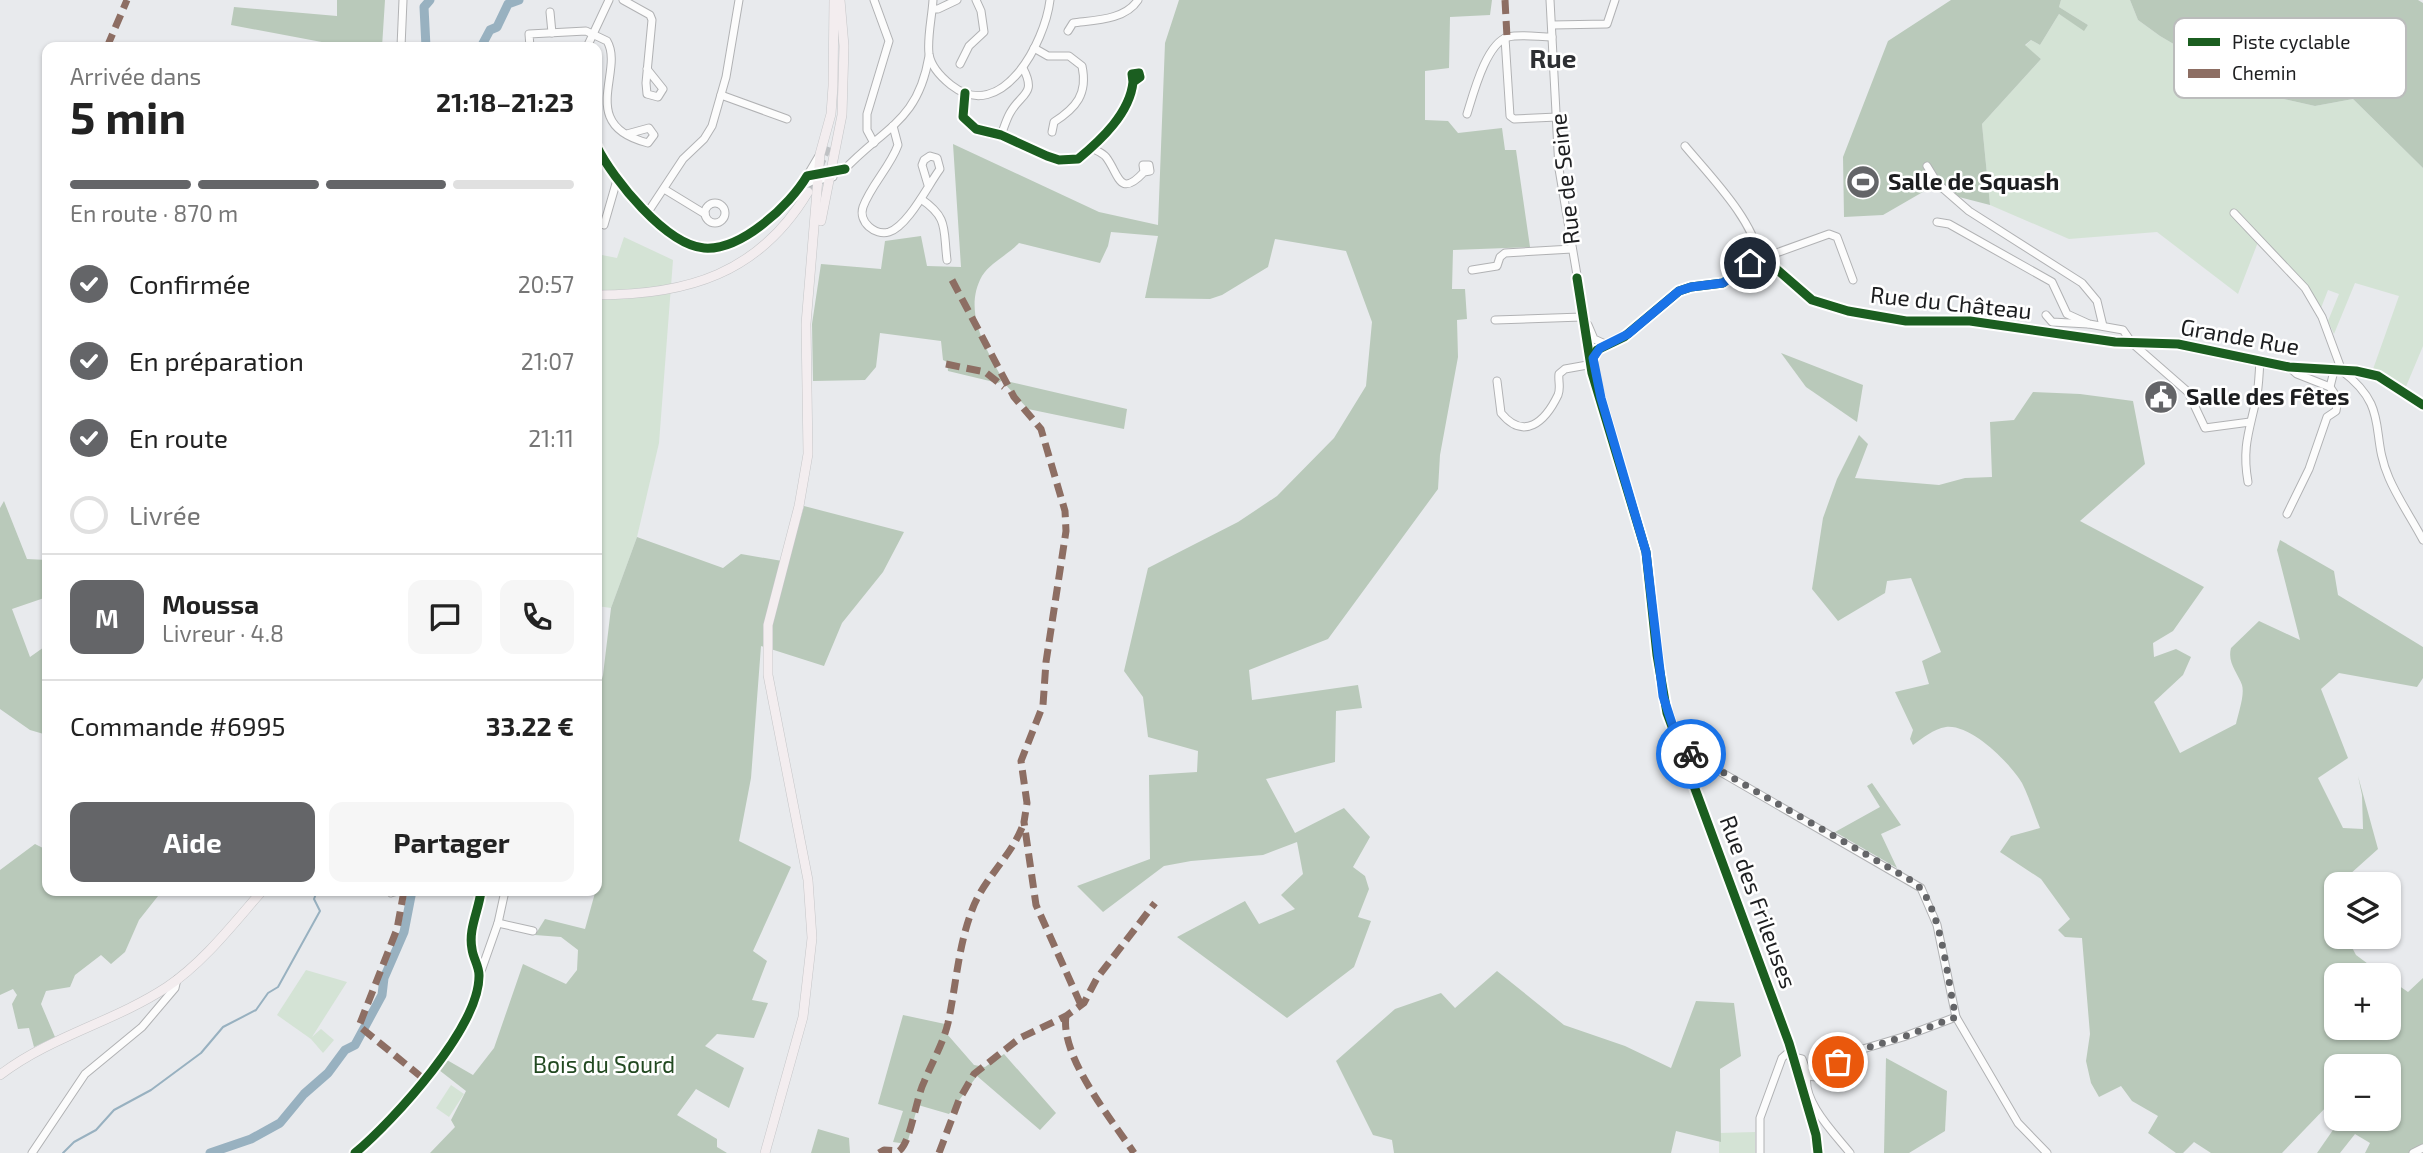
<!DOCTYPE html>
<html lang="fr">
<head>
<meta charset="utf-8">
<style>
	:root { --surface:#fff; --page:#f6f6f6; --text:#222; --muted:#767676; --line:#e0e0e0; --accent:#646568 }
	body { margin:0; font-family:"Exo 2",sans-serif; background:var(--page); color:var(--text); height:100vh; display:flex; flex-direction:column; font-size:26px; white-space:nowrap }
	* { box-sizing:border-box; margin:0 }
	p { font-size:23px; color:var(--muted) }
	.icon { flex:none; width:38px; height:38px; fill:none; stroke:currentColor; stroke-width:2; stroke-linecap:round; stroke-linejoin:round }
	.map { position:relative; flex:1; overflow:hidden }
	.details { position:absolute; left:42px; top:42px; width:560px; height:854px; display:flex; flex-direction:column; background:var(--surface); border-radius:14px; box-shadow:0 2px 5px #0004 }
	.details>* { flex:none }
	.fabs { position:absolute; left:2324px; top:872px; display:grid; gap:14px }
	.fabs a { display:grid; place-items:center; width:77px; height:77px; border-radius:14px; background:var(--surface); box-shadow:0 2px 5px #0004; font-size:35px }
	.pin { position:absolute; display:grid; place-items:center; width:60px; height:60px; color:#fff; margin:-30px; border:4px solid #fff; border-radius:50%; box-shadow:0 2px 7px #0007 }
	.courier { position:absolute; display:grid; place-items:center; width:70px; height:70px; margin:-35px; border:5px solid #1a73e8; border-radius:50%; background:#fff; color:#222; box-shadow:0 2px 9px #0007 }
	.summary em { font-style:normal; font-weight:700 }
	.summary div { display:flex; flex-direction:column-reverse }
	.summary { display:flex; align-items:center; justify-content:space-between; height:119px; padding:0 28px }
	h1 { font-size:46px; font-weight:700; line-height:52px }
	.bar { display:grid; grid-template-columns:repeat(4,1fr); gap:10px 7px; align-content:center; height:84px; padding:0 28px }
	.bar i { height:9px; border-radius:5px; background:var(--line) }
	.bar .on { background:var(--accent) }
	.bar p { grid-column:span 4 }
	.line { display:flex; align-items:center; gap:18px; padding:0 28px; border-top:2px solid var(--line) }
	.line div { flex:1 }
	.round { display:grid; place-items:center; flex:none; width:74px; height:74px; border-radius:14px; background:var(--page) }
	ol { padding:0 28px; list-style:none }
	li { display:flex; align-items:center; gap:21px; height:77px }
	li p { margin-inline-start:auto }
	li .icon { padding:7px; border-radius:50%; background:var(--accent); color:#fff; stroke-width:4 }
	li:last-child { color:var(--muted) }
	li i { width:38px; height:38px; border:4px solid var(--line); border-radius:50% }
	.cta { display:flex; gap:14px; margin-top:auto; padding:14px 28px }
	.cta a { flex:1; height:80px; border-radius:14px; background:var(--accent); color:#fff; font-size:28px; font-weight:700; line-height:80px; text-align:center }
	.cta a+a { background:var(--page); color:var(--text) }
	.map>svg:first-child { display:block }
	.green { fill:#d4e3d5 }
	.forest { fill:#b9c9ba }
	.lines { fill:none; stroke-linecap:round; stroke-linejoin:round }
	.stream { stroke:#98b1c0; stroke-width:2 }
	.river { stroke:#98b1c0; stroke-width:9 }
	.major-tunnel { stroke:#bfc1c4; stroke-width:9; stroke-dasharray:9 4.5; stroke-linecap:butt }
	.minor-casing { stroke:#b1b2b4; stroke-width:9 }
	.major-casing { stroke:#c5c6c8; stroke-width:10 }
	.minor { stroke:#fcfcfc; stroke-width:7 }
	.major { stroke:#f3edef; stroke-width:9 }
	.quiet { stroke:#8d6e63; stroke-width:7; stroke-dasharray:14 7; stroke-linecap:butt }
	.cycleway-casing { stroke:#fff; stroke-width:13 }
	.cycleway { stroke:#1b5e20; stroke-width:9 }
	.done { stroke:#646568; stroke-width:7; stroke-dasharray:0 12.6 }
	.route { stroke:#1a73e8; stroke-width:9 }
	.labels { text-anchor:middle; stroke-width:5; stroke-linejoin:round; paint-order:stroke }
	.street-label { font-size:23px; fill:#1d1e20; stroke:#fff }
	.poi-label { font-size:23px; font-weight:bold; fill:#1d1e20; stroke:#fff; text-anchor:start }
	.park-label { font-size:23px; fill:#224921; stroke:#fff }
	.quarter-label { font-size:26px; font-weight:bold; fill:#2e3034; stroke:#fff }
	.key { fill:#fff; stroke:#bbbcbc; stroke-width:2 }
	.key-label { font-size:19px; fill:#1d1e20 }
</style>
</head>
<body>
<div class="map">
<svg width="2423" height="1153" viewBox="0 0 2423 1153">
	<rect width="100%" height="100%" fill="#e8eaed"/>
	<g class="green">
		<path d="M2061,0h69l8,20 22,16 97,57 58,13 38,-7 70,69v178l-18,43 -33,-17 27,-76 -44,-13 -21,51 -6,-13 11,-27 -11,-4 -7,18 -63,-66 -20,52 -81,-62 -88,7 -79,-34 -8,-81 59,-65 -16,-13 6,-6 9,5 19,-31 25,16 4,-5 -29,-18z"/>
		<path d="M624,237l49,23 -14,183 -22,94 -26,71 -14,-2v-352l20,4z"/>
		<path d="M306,970l41,12 -35,55 9,-8 13,11 -11,13 -12,-14 -34,-24z"/>
		<path d="M451,1085l13,9 -15,23 -13,-9z"/>
		<path d="M1755,1132v21h-36v-20z"/>
	</g>
	<g class="forest">
		<path d="M337,0h48l-3,47h-56l1,-4 -96,-18 3,-18 103,9z"/>
		<path d="M1179,0h313l-2,15 -40,2 -1,51 -24,3v49l23,1 10,12 44,-5 3,22h11l14,97 -77,3 -1,39h13l2,30 -10,1 1,37 -18,98 -2,34 -110,150 -79,31 3,30 106,-15 4,23 -26,3 -1,51 -69,17 29,54 49,-25 26,29 -17,30 12,9 4,13 -11,28 13,4 -17,46 -67,51 -110,-81 68,-36 14,23 36,-15 -14,-14 22,-21 -6,-32 -34,13 -72,6 -27,5 -61,46 -26,-26 73,-27 -1,-84 48,-3 1,-21 -50,-14 -5,-40 -19,-26 24,-103 90,-46 39,-26 57,-58 32,-52 6,-64 -26,-71 -71,-12 -7,28 -46,28 -12,4 -65,-1 13,-62 -47,-4 -3,14 -8,17 -81,-20c-11,12 -28,19 -37,33 -20,36 5,74 21,104l-5,3 -50,-12 -1,-9 -4,-2 -2,-19 -61,-8 -4,34 -11,13 -52,1 -1,-57 9,-60 60,5 4,-28 36,-5 6,30 34,1 -8,-123 146,68 59,13 7,-182z"/>
		<path d="M1951,0h110l-2,7 29,18 -4,6 -25,-17 -19,31 -9,-5 -6,5 16,14 -59,65 8,81 -62,-16 -45,26 -39,2 -1,-60 45,-116z"/>
		<path d="M2130,0h288l5,3v165l-70,-69 -38,7 -58,-13 -97,-57 -22,-16z"/>
		<path d="M1781,353l82,32 -6,37 -51,-35z"/>
		<path d="M1006,381l121,28 -3,20 -96,-20 -23,-25z"/>
		<path d="M2033,392l47,2 53,7 12,63 -65,57 124,66 -31,44 -20,12 1,14 22,-8 15,8 -8,18 -29,27 26,51 56,-29c2,-10 9,-29 6,-39 -4,-12 -15,-22 -11,-37l28,-27 41,19 -23,-90 3,-10 54,31 4,24 85,52v31l-6,9 -78,-14 -18,16 27,69 -30,20 25,50 20,1 -1,-34 -4,-19 20,73 -48,43 6,22v22h10l10,19 27,20h-47v52h53v-48l19,13 15,-14v175h-58l5,-10 -15,-9 -15,19h-23l16,-23 3,-14 53,2v-52h-53v39l-5,-3 -49,51h-71l-17,-11 -11,11h-7l-28,-20 10,-17 -26,-15 -11,-15 -22,11 -8,-14 -5,-22 4,-27 -8,-96 -17,-1 -7,-7 12,-11 -29,-40 -41,-27 11,-16 29,-8c-6,-15 -11,-31 -18,-45 -12,-20 -51,-59 -76,-56 -13,2 -23,11 -33,18l-3,-6 3,-9 -18,-38 34,-8 -7,-23 19,-9 -30,-74 -24,3 -2,12 -47,28 -26,-32 11,-71 14,-39 22,-44 9,9 -13,34 84,7 26,-7 27,-1 -2,-55 24,-2z"/>
		<path d="M4,501l23,58 20,1v37l-35,12 18,48 17,-12v90l-17,-5 -30,-21v-201z"/>
		<path d="M804,506l100,26 -21,40 -41,51 -18,43 -63,-20 -10,132 -12,63 52,26 -38,84 14,10 -15,39 16,3 -14,35 -37,-4 -12,12 39,22 -15,40 -33,-19 -19,26 40,24v8l10,6h-297l25,-26 -4,-7 15,-29 -27,-21 8,-10 26,15 21,-27 29,-84 43,20 11,-14 1,-20 -17,-13 -26,-2 10,-16 40,10 13,-47 -1,-186 6,-21 8,-67 26,-71 86,31 18,-14 47,8z"/>
		<path d="M1872,783l29,42 -20,9 16,34 -62,-36 45,-25 -13,-21z"/>
		<path d="M35,844l12,6v41h115l-23,29 -14,32 -14,12 -10,-9 -26,20 -5,12 -24,4 -5,13 14,33 -21,10 -5,-19 -11,1 -6,-25 5,-9 -4,-6 -13,6v-125z"/>
		<path d="M1497,971l67,54 61,21 46,22 25,-67 38,2 7,53 -21,13 1,73 -45,-11 -5,22h-277l-2,-13 -19,-5 -37,-74 59,-52 46,-16 14,15z"/>
		<path d="M903,1015l42,9 2,10 27,31 11,2 19,-13 52,59 -16,17 -63,-54 -28,38 -31,-9 -11,39 -14,-2 10,-31 -25,-7z"/>
		<path d="M1886,1058l61,33 -2,40 -36,22h-25z"/>
		<path d="M818,1129l31,9 1,15h-39z"/>
	</g>
	<g class="lines">
		<path class="stream" d="M63,1153l11,-11 22,-12 18,-20 37,-20 50,-37 22,-26 33,-17 12,-17 10,-6 42,-76 -6,-12 3,-8"/>
		<g class="river">
			<path d="M426,47l-2,-40 6,-7"/>
			<path d="M484,47l-2,-2 8,-15 7,-3 11,-23 11,-4"/>
			<path d="M210,1153l41,-14 29,-16 24,-29 24,-21 17,-23 10,-5 27,-50 2,-17 20,-46 8,-41"/>
		</g>
		<path class="major-tunnel" d="M808,192l20,-47"/>
		<g class="minor-casing">
			<g id="minor">
				<path d="M623,0l27,15 2,5 -6,63 1,11 11,3 5,-8 -16,-20"/>
				<path d="M933,0c-1,17 -6,38 -4,54 2,13 12,23 22,31 51,40 94,-43 99,-85"/>
				<path d="M1550,0l9,169 19,112"/>
				<path d="M933,9h5l19,-9"/>
				<path d="M550,12l2,21"/>
				<path d="M1552,25l55,-1 8,-24"/>
				<path d="M1068,31l5,-8c22,-3 52,-3 65,-23"/>
				<path d="M1505,38l5,78 4,3 43,-2"/>
				<path d="M401,47l2,-47"/>
				<path d="M530,47l-1,-13 57,-3 21,10c18,30 -31,84 41,102l6,-8 -5,-7 -22,6"/>
				<path d="M587,47l22,-47"/>
				<path d="M1034,48l14,8h21l13,10c6,28 -6,42 -28,56l-2,10"/>
				<path d="M960,64l9,-18 15,-14 -3,-21 -5,-11"/>
				<path d="M965,93l-2,24 13,12 25,6 46,21 12,4 19,-1c23,-19 52,-46 55,-77l7,-5 -1,-4 -7,1 1,8"/>
				<path d="M721,95l66,24"/>
				<path d="M1467,114c6,-19 19,-71 41,-77 13,-3 31,0 44,0"/>
				<path d="M893,126l5,19c-8,22 -27,40 -35,62 -5,15 12,29 26,25 19,-6 39,-47 51,-63l-3,-11 -7,-2 -6,4 -2,5 6,20"/>
				<path d="M1001,135c3,-7 5,-15 9,-22 11,-20 27,-18 13,-45"/>
				<path d="M874,143l-7,-13v-16l22,-73 -15,-41"/>
				<path d="M1685,146c25,30 70,75 75,115"/>
				<path d="M597,147c16,32 69,98 107,101 37,3 86,-43 103,-72l38,-7"/>
				<path d="M1092,148c5,3 11,5 14,9 13,17 13,42 38,15l6,-1 -1,-6h-6l1,7"/>
				<path d="M1927,166l11,18 31,27 113,72 15,18 6,25"/>
				<path d="M843,171c41,-44 75,-49 86,-115"/>
				<path d="M807,176l13,-22"/>
				<path d="M802,186l10,-5 21,-4"/>
				<path d="M664,189l41,25"/>
				<path d="M921,199c28,19 22,30 26,61"/>
				<circle cx="715" cy="213" r="10"/>
				<path d="M648,212l35,-53 21,-20 8,-13 14,-49 13,-77"/>
				<path d="M2234,213l71,75 17,29 20,54"/>
				<path d="M1937,222l12,2 103,58 15,32 22,10 34,6 9,13 56,49 17,36 45,-6"/>
				<path d="M604,225l13,-45"/>
				<path d="M1764,262l4,-6 61,-22 8,3 16,43"/>
				<path d="M1472,270l25,-4 3,-9 5,-4 67,-4"/>
				<path d="M1577,278l15,95 54,179 11,103 10,58 122,330 27,92 2,18"/>
				<path d="M2046,315l6,7 36,2"/>
				<path d="M1495,320l87,-3"/>
				<path d="M1588,325l6,14 9,4"/>
				<path d="M1593,358l4,-8 27,-13 55,-46 12,-4 32,-4 23,-18 16,-4 11,5 39,34 36,11 58,10h64l145,21 63,2 111,23 67,4 22,5 45,29"/>
				<path d="M2289,367l8,7 33,13"/>
				<path d="M2342,371c49,37 27,62 47,107 9,21 23,41 34,62"/>
				<path d="M1497,381l4,32c23,28 44,9 57,-18 3,-7 0,-14 1,-21l6,-5 28,-5"/>
				<path d="M2248,482c-6,-34 1,-50 8,-82 3,-13 3,-27 4,-39"/>
				<path d="M2287,514l22,-45 18,-52 9,-6 2,-12 -8,-12 4,-16"/>
				<path d="M1681,749l240,139 16,37 19,92 62,106 29,30"/>
				<path d="M391,893l7,-2"/>
				<path d="M498,923l35,8"/>
				<path d="M480,974l18,-51 7,-32"/>
				<path d="M1793,1057l9,2 6,17 16,2 13,-16 16,-10 50,-15 53,-20"/>
				<path d="M1807,1075c-5,27 28,59 43,78"/>
				<path d="M32,1153l53,-79 57,-47 33,-39 2,-9"/>
				<path d="M355,1153c38,-32 125,-126 124,-178 0,-9 -6,-17 -7,-26 -4,-20 7,-39 9,-58"/>
				<path d="M1760,1153v-35l22,-60 9,-8"/>
				<path d="M2413,1153l10,-5"/>
			</g>
		</g>
		<g class="major-casing">
			<g id="major">
				<path d="M821,221l21,-106 2,-69 -4,-46"/>
				<path d="M597,295c90,0 162,-21 211,-103"/>
				<path d="M0,1075c51,-39 114,-53 167,-88 37,-25 66,-63 95,-96"/>
				<path d="M765,1153l38,-136 9,-79 -4,-58 -40,-205v-50l31,-119 9,-52 -2,-130 14,-170 11,-40 2,-28 1,-86"/>
			</g>
		</g>
		<use href="#minor" class="minor"/>
		<use href="#major" class="major"/>
		<g class="quiet">
			<path d="M1505,0l2,37"/>
			<path d="M107,47l20,-47"/>
			<path d="M952,280l62,117 27,32 24,82 1,20 -20,131 -3,43 -22,56 6,42 -3,19 12,83 45,100"/>
			<path d="M946,364l39,8 19,15"/>
			<path d="M404,891l-7,38 -38,97 66,54"/>
			<path d="M1066,1016c-6,41 46,104 68,137"/>
			<path d="M879,1153l5,-3 15,1c12,-9 17,-53 25,-69 8,-20 19,-38 24,-59 8,-37 10,-75 23,-110 11,-34 42,-57 53,-91"/>
			<path d="M939,1153l20,-53 15,-26 46,-36 46,-22 18,-13 13,-25 58,-75"/>
		</g>
		<g class="cycleway-casing">
			<g id="cycleway">
				<path d="M965,93l-2,24 13,12 25,6 46,21 12,4 19,-1c23,-19 52,-46 55,-77l7,-5 -1,-4 -7,1 1,8"/>
				<path d="M597,147c16,32 69,98 107,101 37,3 86,-43 103,-72l38,-7"/>
				<path d="M1577,278l15,95 54,179 11,103 10,58 122,330 27,92 2,18"/>
				<path d="M1593,358l4,-8 27,-13 55,-46 12,-4 32,-4 23,-18 16,-4 11,5 39,34 36,11 58,10h64l145,21 63,2 111,23 67,4 22,5 45,29"/>
				<path d="M355,1153c38,-32 125,-126 124,-178 0,-9 -6,-17 -7,-26 -4,-20 7,-39 9,-58"/>
			</g>
		</g>
		<use href="#cycleway" class="cycleway"/>
	</g>
	<g class="lines">
		<path class="done" d="M1691,754l223,128c28,22 33,100 42,135l-53,20 -50,15 -15,10"/>
		<path class="route" d="M1691,754l-11,-6 -17,-52 -17,-144 -45,-154 -8,-40 7,-10 28,-14 51,-43 12,-4 32,-4 27,-20"/>
	</g>
	<defs>
		<g id="stadium-disc" transform="scale(1.75)"><circle r="9.5" fill="#646568" stroke="#fff"/><path d="M0-5a6.5 5 0 1 0 0 10a6.5 5 0 1 0 0-10ZM-3.5-1.8h7v3.6h-7Z" fill="#fff"/></g>
		<g id="civic-disc" transform="scale(1.75)"><circle r="9.5" fill="#646568" stroke="#fff"/><path d="M-.6-6.5H3V-4.5H.6V-3L4-1V1h2V6H-6V1h2V-1L-.6-3ZM-1.2 2.5V6h2.4V2.5Z" fill="#fff"/></g>
	</defs>
	<g fill-rule="evenodd">
		<use href="#stadium-disc" x="1863" y="182"/>
		<use href="#civic-disc" x="2161" y="397"/>
	</g>
	<g class="labels">
		<g class="street-label">
			<text transform="translate(1565 179) rotate(-96)" y="8">Rue de Seine</text>
			<text transform="translate(1951 303) rotate(6)" y="8">Rue du Château</text>
			<text transform="translate(2240 337) rotate(10)" y="8">Grande Rue</text>
			<text transform="translate(1758 902) rotate(70)" y="8">Rue des Frileuses</text>
		</g>
		<g class="poi-label">
			<text x="1888" y="190">Salle de Squash</text>
			<text x="2186" y="405">Salle des Fêtes</text>
		</g>
		<g class="park-label">
			<text x="604" y="1073">Bois du Sourd</text>
		</g>
		<g class="quarter-label">
			<text x="1553" y="68">Rue</text>
		</g>
	</g>
	<rect x="2174" y="18" width="232" height="80" rx="10" class="key"/>
	<rect x="2188" y="38" width="32" height="8" fill="#1b5e20"/>
	<rect x="2188" y="69" width="32" height="9" fill="#8d6e63"/>
	<g class="key-label">
		<text x="2232" y="49">Piste cyclable</text>
		<text x="2232" y="80">Chemin</text>
	</g>
</svg>
<div class="fabs">
<a><svg class="icon" aria-label="layers" viewBox="0 0 24 24"><path d="M12 4l9 5-9 5-9-5zM3 14l9 5 9-5"/></svg></a>
<a>+</a>
<a>−</a>
</div>
<div class="pin" style="left:1838px;top:1062px;background:#ea580c"><svg class="icon" aria-label="bag" viewBox="0 0 24 24"><path d="M5 8h14l-1 12H6zM9 8a3 3 0 0 1 6 0"/></svg></div>
<div class="pin" style="left:1750px;top:263px;background:#1f2937"><svg class="icon" aria-label="home" viewBox="0 0 24 24"><path d="M3 11l9-7 9 7M6 9v11h12V9"/></svg></div>
<div class="courier" style="left:1691px;top:754px"><svg class="icon" aria-label="bike" viewBox="0 0 24 24"><circle cx="6" cy="16" r="4"/><circle cx="18" cy="16" r="4"/><path d="M6 16l4-8h5l3 8M10 8l3 8H6M13 5h3"/></svg></div>
<section class="details">
<div class="summary"><div><h1>5 min</h1><p>Arrivée dans</p></div><em>21:18–21:23</em></div>
<div class="bar"><i class="on"></i><i class="on"></i><i class="on"></i><i></i><p>En route · 870 m</p></div>
<ol>
<li><svg class="icon" aria-label="check" viewBox="0 0 24 24"><path d="M5 12l5 5 9-10"/></svg>Confirmée<p>20:57</p></li>
<li><svg class="icon" aria-label="check" viewBox="0 0 24 24"><path d="M5 12l5 5 9-10"/></svg>En préparation<p>21:07</p></li>
<li><svg class="icon" aria-label="check" viewBox="0 0 24 24"><path d="M5 12l5 5 9-10"/></svg>En route<p>21:11</p></li>
<li><i></i>Livrée</li>
</ol>
<div class="line" style="height:126px"><b class="round" style="background:var(--accent);color:#fff">M</b><div><b>Moussa</b><p>Livreur · 4.8</p></div><a class="round"><svg class="icon" aria-label="chat" viewBox="0 0 24 24"><path d="M4 5h16v11H9l-5 4z"/></svg></a><a class="round"><svg class="icon" aria-label="phone" viewBox="0 0 24 24"><path d="M5 4h4l2 5-3 2q2 4 5 5l2-3 5 2v4C11 20 4 13 5 4z"/></svg></a></div>
<div class="line" style="height:91px"><div>Commande #6995</div><b>33.22 €</b></div>
<div class="cta"><a>Aide</a><a>Partager</a></div>
</section>
</div>
</body>
</html>
